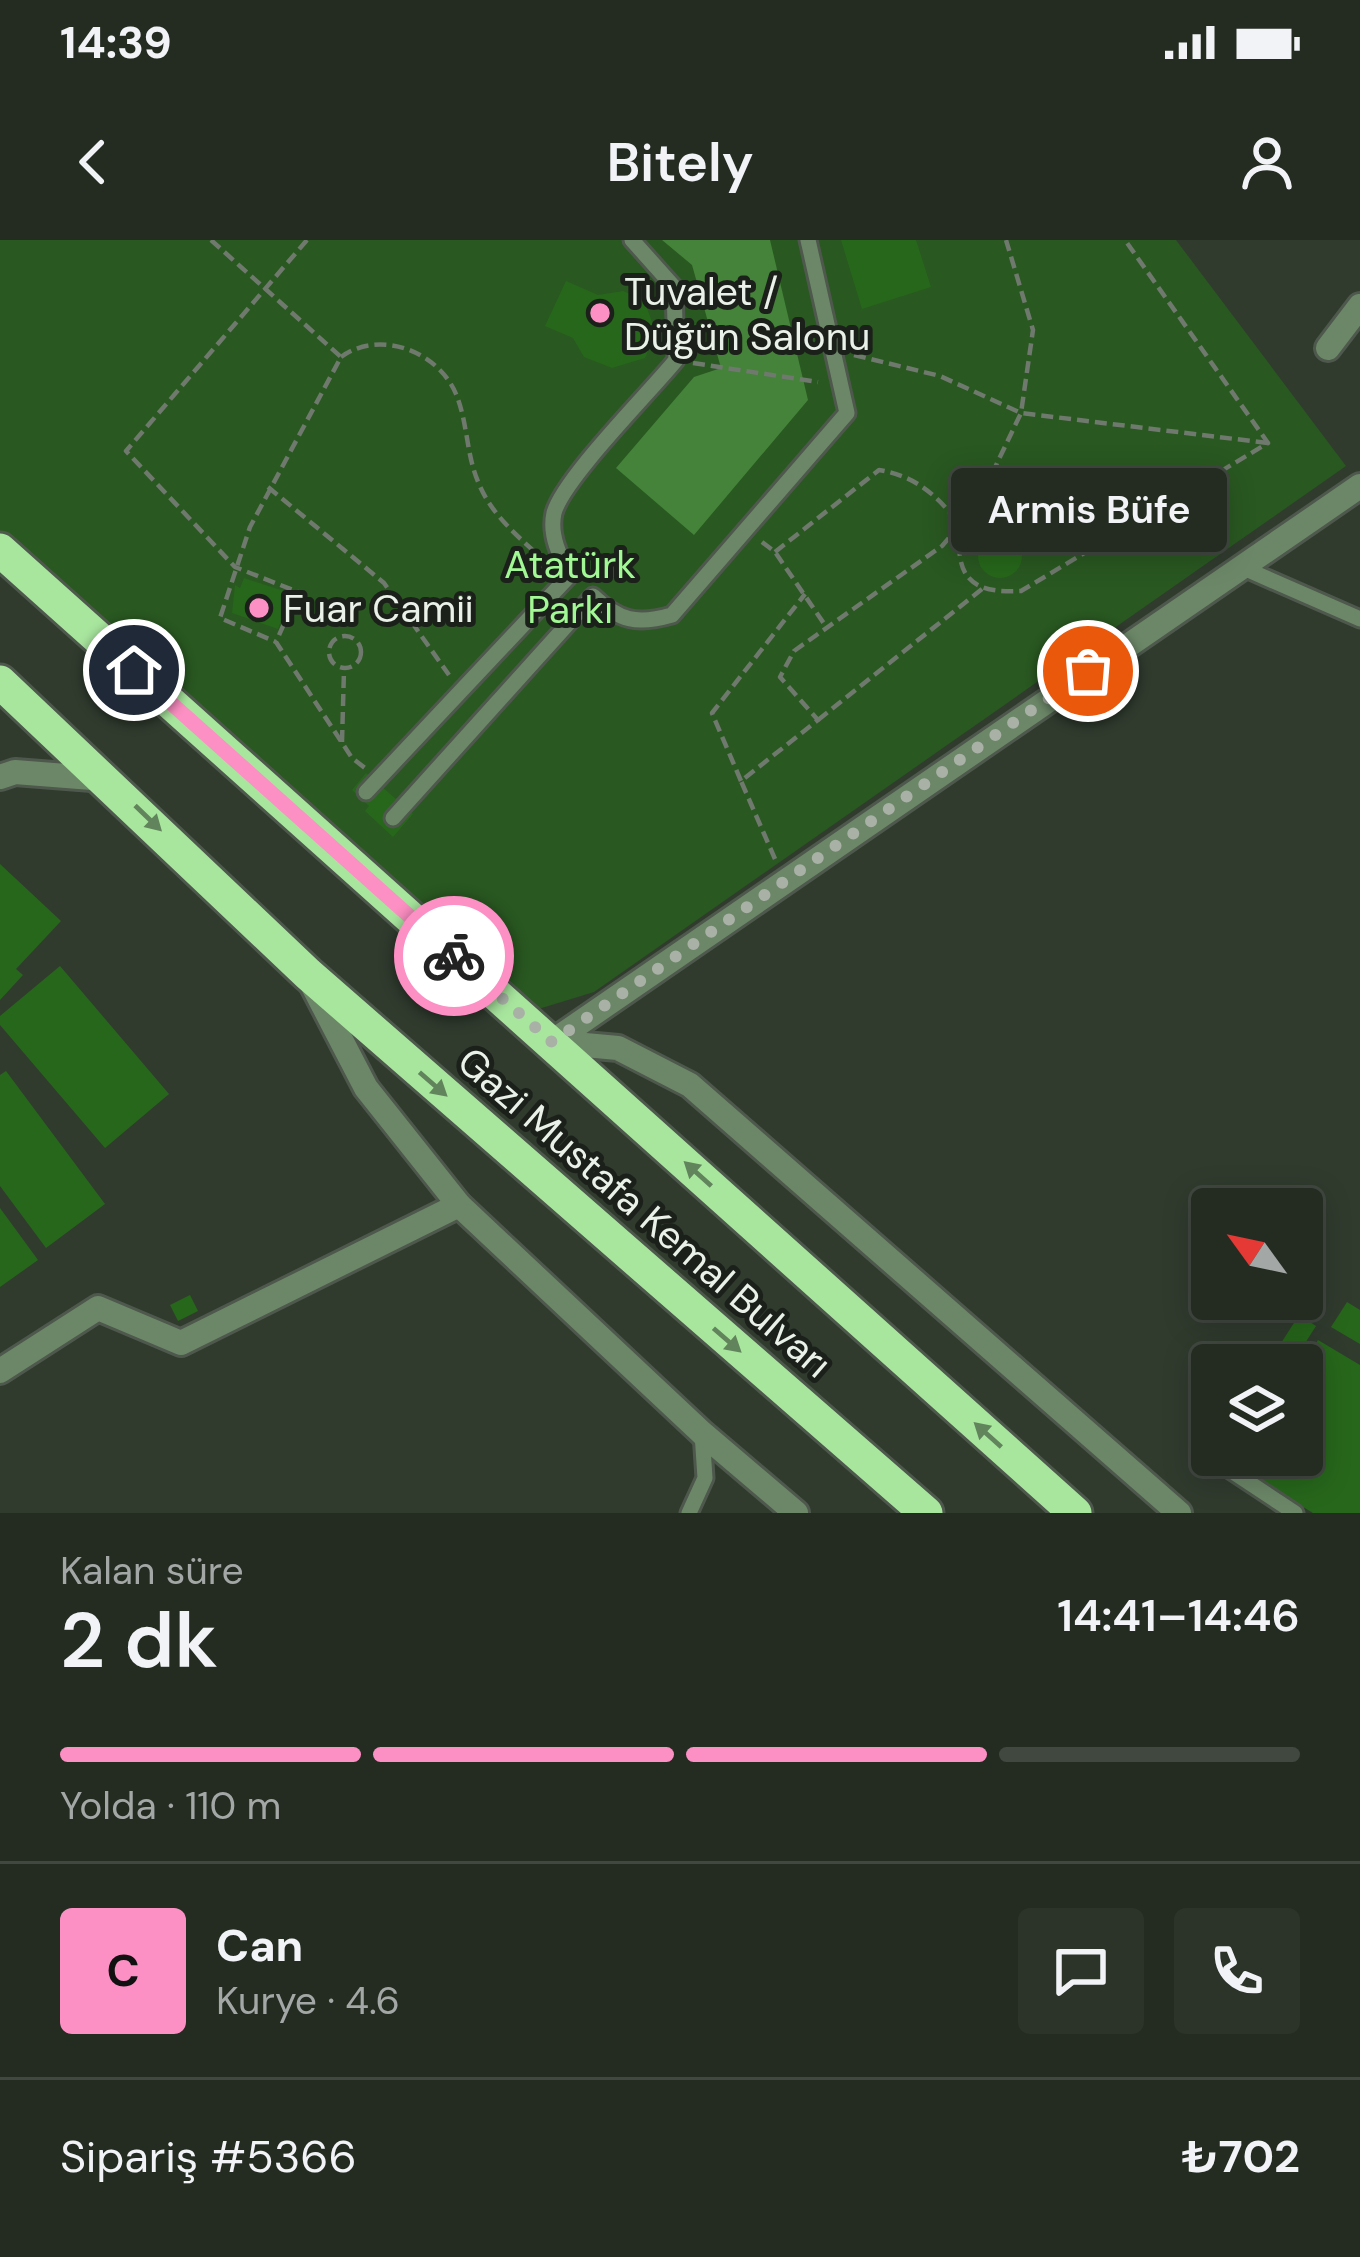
<!DOCTYPE html>
<html lang="tr">
<head>
<meta charset="utf-8">
<style>
	:root { --surface:#242c22; --page:#2c342a; --text:#f1f3f6; --muted:#a3a7a5; --line:#414840; --accent:#fc8fc3 }
	body { margin:0; font-family:"DM Sans",sans-serif; background:var(--page); color:var(--text); height:100vh; display:flex; flex-direction:column; font-size:45px; white-space:nowrap }
	* { box-sizing:border-box; margin:0 }
	p { font-size:39px; color:var(--muted) }
	.icon { flex:none; width:66px; height:66px; fill:none; stroke:currentColor; stroke-width:2; stroke-linecap:round; stroke-linejoin:round }
	.map { position:relative; height:1273px; overflow:hidden }
	.sheet { display:flex; flex-direction:column; background:var(--surface); flex:1 }
	.sheet>* { flex:none }
	.needle { width:78px; rotate:303deg }
	.buttons { position:absolute; left:1191px; top:948px; display:grid; gap:24px }
	.buttons a { display:grid; place-items:center; width:132px; height:132px; border-radius:12px; background:var(--surface); box-shadow:0 6px 30px #0003,0 0 0 3px var(--line); font-size:60px }
	.pin { position:absolute; display:grid; place-items:center; width:102px; height:102px; color:#fff; margin:-51px; border:6px solid #fff; border-radius:50%; box-shadow:0 3px 12px #0007 }
	.courier { position:absolute; display:grid; place-items:center; width:120px; height:120px; margin:-60px; border:9px solid #fc8fc3; border-radius:50%; background:#fff; color:#222; box-shadow:0 3px 15px #0007 }
	.bubble { position:absolute; height:84px; border-radius:12px; background:var(--surface); box-shadow:0 6px 30px #0003,0 0 0 3px var(--line); font-size:39px; font-weight:600; line-height:84px; text-align:center }
	.overview em { font-style:normal; font-weight:600 }
	.overview div { display:flex; flex-direction:column-reverse }
	.overview { display:flex; align-items:center; justify-content:space-between; height:204px; padding:0 60px }
	h1 { font-size:78px; font-weight:600; line-height:90px }
	.bar { display:grid; grid-template-columns:repeat(4,1fr); gap:18px 12px; align-content:center; height:144px; padding:0 60px }
	.bar i { height:15px; border-radius:9px; background:var(--line) }
	.bar .on { background:var(--accent) }
	.bar p { grid-column:span 4 }
	.line { display:flex; align-items:center; gap:30px; padding:0 60px; border-top:3px solid var(--line) }
	.line div { flex:1 }
	.round { display:grid; place-items:center; flex:none; width:126px; height:126px; border-radius:12px; background:var(--page) }
	.status { display:flex; justify-content:space-between; align-items:center; height:84px; padding:0 60px; background:var(--surface); direction:ltr }
	.status svg { height:33px; fill:currentColor }
	header { display:flex; justify-content:space-between; align-items:center; height:156px; padding:0 60px; background:var(--surface); font-size:54px; font-weight:600 }
	.map>svg:first-child { display:block }
	.green { fill:#295821 }
	.water { fill:#448339 }
	.building { fill:#27671b }
	.lines { fill:none; stroke-linecap:round; stroke-linejoin:round }
	.service-casing { stroke:#4e584c; stroke-width:21 }
	.minor-casing { stroke:#4e584c; stroke-width:30 }
	.tertiary-casing { stroke:#4e584c; stroke-width:30 }
	.trunk-casing { stroke:#4e584c; stroke-width:39 }
	.path { stroke:#6f796d; stroke-width:4.5; stroke-dasharray:12 6; stroke-linecap:butt }
	.service { stroke:#6c8768; stroke-width:15 }
	.minor { stroke:#6c8768; stroke-width:24 }
	.tertiary { stroke:#6c8768; stroke-width:24 }
	.trunk { stroke:#a8e69e; stroke-width:33 }
	.oneway { fill:#62845c }
	.done { stroke:#a9b1a7; stroke-width:12; stroke-dasharray:0 21.6 }
	.route { stroke:#fc8fc3; stroke-width:15 }
	.poi-dot { fill:#fc8fc3; stroke:#1b211a; stroke-width:4.5 }
	.labels { text-anchor:middle; stroke-width:10; stroke-linejoin:round; paint-order:stroke }
	.poi-label { font-size:39px; fill:#eaf1e8; stroke:#1b211a; text-anchor:start }
	.park-label { font-size:39px; fill:#a2f894; stroke:#1b211a }
	.street-label { font-size:39px; fill:#eaf1e8; stroke:#1b211a }
</style>
</head>
<body>
<div class="status"><b>14:39</b><svg viewBox="0 0 49 12"><path d="M0 12V9h3v3zM5 12V6h3v6zM10 12V3h3v9zM15 12V0h3v12zM26 1h20v11H26zM47 4h2v5h-2z"/></svg></div>
<header><svg class="icon" aria-label="back" viewBox="0 0 24 24"><path d="M15 5l-7 7 7 7"/></svg>Bitely<svg class="icon" aria-label="person" viewBox="0 0 24 24"><circle cx="12" cy="8" r="4"/><path d="M4 21q1-7 8-7t8 7"/></svg></header>
<div class="map">
<svg width="1360" height="1273" viewBox="0 0 1360 1273">
	<rect width="100%" height="100%" fill="#303b2e"/>
	<path class="green" d="M0,0h1176l170,226 -752,526 -62,19 -532,-465z"/>
	<path class="water" d="M662,0h108l38,160 -114,135 -78,-67 78,-91 27,-9 -29,-103z"/>
	<g class="building">
		<path d="M841,0h75l15,47 -69,22z"/>
		<path d="M566,41l32,14 25,-4 21,9 12,33 -11,25 -33,10 -28,-11 -11,-19 -28,-12z"/>
		<circle cx="1000" cy="316" r="22"/>
		<path d="M244,338l46,15 -12,36 -46,-16 3,-28 5,3z"/>
		<path d="M366,533l47,41 -20,23 -28,-26 4,-5 -17,-16z"/>
		<path d="M0,624l61,57 -45,48 7,6 -23,25z"/>
		<path d="M60,726l109,128 -64,54 -105,-123v-9z"/>
		<path d="M6,831l99,133 -59,44 -46,-62v-111z"/>
		<path d="M0,968l38,52 -38,27z"/>
		<path d="M190,1055l8,16 -20,10 -8,-16z"/>
		<path d="M1347,1062l13,8v34l-29,-17z"/>
		<path d="M1299,1075l17,11 -23,36 -17,-11z"/>
		<path d="M1318,1100l42,25v148h-47l-74,-45 9,-13h54v-89z"/>
	</g>
	<g class="lines">
		<g class="service-casing">
			<g id="service">
				<path d="M1239,326l121,53"/>
				<path d="M366,552l204,-217c-10,-18 -21,-40 -16,-62 9,-34 96,-121 122,-153l-2,-73 -42,-47"/>
				<path d="M393,578l200,-222c26,25 44,29 79,19l175,-202 -39,-173"/>
				<path d="M1227,1228l68,45"/>
				<path d="M689,1273l16,-35 -3,-45"/>
			</g>
		</g>
		<g class="minor-casing">
			<g id="minor">
				<path d="M1328,108l32,-42"/>
				<path d="M552,802l808,-556"/>
				<path d="M0,1131l98,-63 83,35 278,-138"/>
			</g>
		</g>
		<g class="tertiary-casing">
			<g id="tertiary">
				<path d="M0,537l15,-5 90,7"/>
				<path d="M312,744l54,104 93,117 243,228 94,80"/>
				<path d="M552,802l66,6 72,37 489,428"/>
			</g>
		</g>
		<g class="trunk-casing">
			<g id="trunk">
				<path d="M0,310l1075,963"/>
				<path d="M0,442l308,292 618,539"/>
			</g>
		</g>
		<g class="path">
			<path d="M211,0l130,117 -91,170 -30,91 56,24"/>
			<path d="M307,0l-181,211 109,116 63,25 -22,50 76,116 13,10"/>
			<path d="M854,115l86,21 81,37 247,30"/>
			<path d="M341,117c38,-28 97,-6 115,37 12,29 10,61 23,90 12,29 35,49 58,70"/>
			<path d="M693,123l125,19"/>
			<path d="M268,247l116,96 65,92"/>
			<path d="M762,302l13,10 52,76"/>
			<path d="M775,312l104,-82c37,6 59,26 81,55 -5,50 8,69 61,66l247,-148 -143,-203"/>
			<circle cx="345" cy="412" r="16"/>
			<path d="M818,480l164,-131"/>
			<path d="M342,502l2,-72"/>
			<path d="M741,541l-29,-68 93,-119"/>
			<path d="M775,619l-34,-78 77,-61 -38,-43 14,-26 148,-105 35,-41 44,-92 12,-83 -27,-90"/>
		</g>
		<use href="#service" class="service"/>
		<use href="#minor" class="minor"/>
		<use href="#tertiary" class="tertiary"/>
		<use href="#trunk" class="trunk"/>
	</g>
	<defs><path id="oneway-solid" d="M-6-.8H1V-3.2L6.5 0L1 3.2V.8H-6Z" transform="scale(3)"/></defs>
	<g class="oneway">
		<use href="#oneway-solid" transform="translate(148 578) rotate(44)"/>
		<use href="#oneway-solid" transform="translate(433 844) rotate(41)"/>
		<use href="#oneway-solid" transform="translate(698 934) rotate(-138)"/>
		<use href="#oneway-solid" transform="translate(727 1100) rotate(41)"/>
		<use href="#oneway-solid" transform="translate(988 1195) rotate(-138)"/>
	</g>
	<g class="lines">
		<path class="done" d="M454,716l98,86 536,-371"/>
		<path class="route" d="M134,430l320,286"/>
	</g>
	<g class="poi-dot">
		<circle cx="600" cy="73" r="12"/>
		<circle cx="259" cy="368" r="12"/>
	</g>
	<g class="labels">
		<g class="poi-label">
			<text x="624" y="65">Tuvalet /<tspan x="624" dy="45">Düğün Salonu</tspan></text>
			<text x="283" y="382">Fuar Camii</text>
		</g>
		<g class="park-label">
			<text x="570" y="338">Atatürk<tspan x="570" dy="45">Parkı</tspan></text>
		</g>
		<g class="street-label">
			<text transform="translate(645 972) rotate(41)" y="14">Gazi Mustafa Kemal Bulvarı</text>
		</g>
	</g>
</svg>
<div class="buttons">
<a><svg class="needle" viewBox="-14 -14 28 28"><path d="M0-13l5 13h-10z" fill="#e53935"/><path d="M0 13l5-13h-10z" fill="#a3a7a5"/></svg></a>
<a><svg class="icon" aria-label="layers" viewBox="0 0 24 24"><path d="M12 4l9 5-9 5-9-5zM3 14l9 5 9-5"/></svg></a>
</div>
<div class="pin" style="left:1088px;top:431px;background:#ea580c"><svg class="icon" aria-label="bag" viewBox="0 0 24 24"><path d="M5 8h14l-1 12H6zM9 8a3 3 0 0 1 6 0"/></svg></div>
<div class="pin" style="left:134px;top:430px;background:#1f2937"><svg class="icon" aria-label="home" viewBox="0 0 24 24"><path d="M3 11l9-7 9 7M6 9v11h12V9"/></svg></div>
<div class="courier" style="left:454px;top:716px"><svg class="icon" aria-label="bike" viewBox="0 0 24 24"><circle cx="6" cy="16" r="4"/><circle cx="18" cy="16" r="4"/><path d="M6 16l4-8h5l3 8M10 8l3 8H6M13 5h3"/></svg></div>
<div class="bubble" style="left:951px;top:228px;width:276px">Armis Büfe</div>
</div>
<section class="sheet">
<div class="overview"><div><h1>2 dk</h1><p>Kalan süre</p></div><em>14:41–14:46</em></div>
<div class="bar"><i class="on"></i><i class="on"></i><i class="on"></i><i></i><p>Yolda · 110 m</p></div>
<div class="line" style="height:216px"><b class="round" style="background:var(--accent);color:#111">C</b><div><b>Can</b><p>Kurye · 4.6</p></div><a class="round"><svg class="icon" aria-label="chat" viewBox="0 0 24 24"><path d="M4 5h16v11H9l-5 4z"/></svg></a><a class="round"><svg class="icon" aria-label="phone" viewBox="0 0 24 24"><path d="M5 4h4l2 5-3 2q2 4 5 5l2-3 5 2v4C11 20 4 13 5 4z"/></svg></a></div>
<div class="line" style="height:156px"><div>Sipariş #5366</div><b>₺702</b></div>
</section>
</body>
</html>
